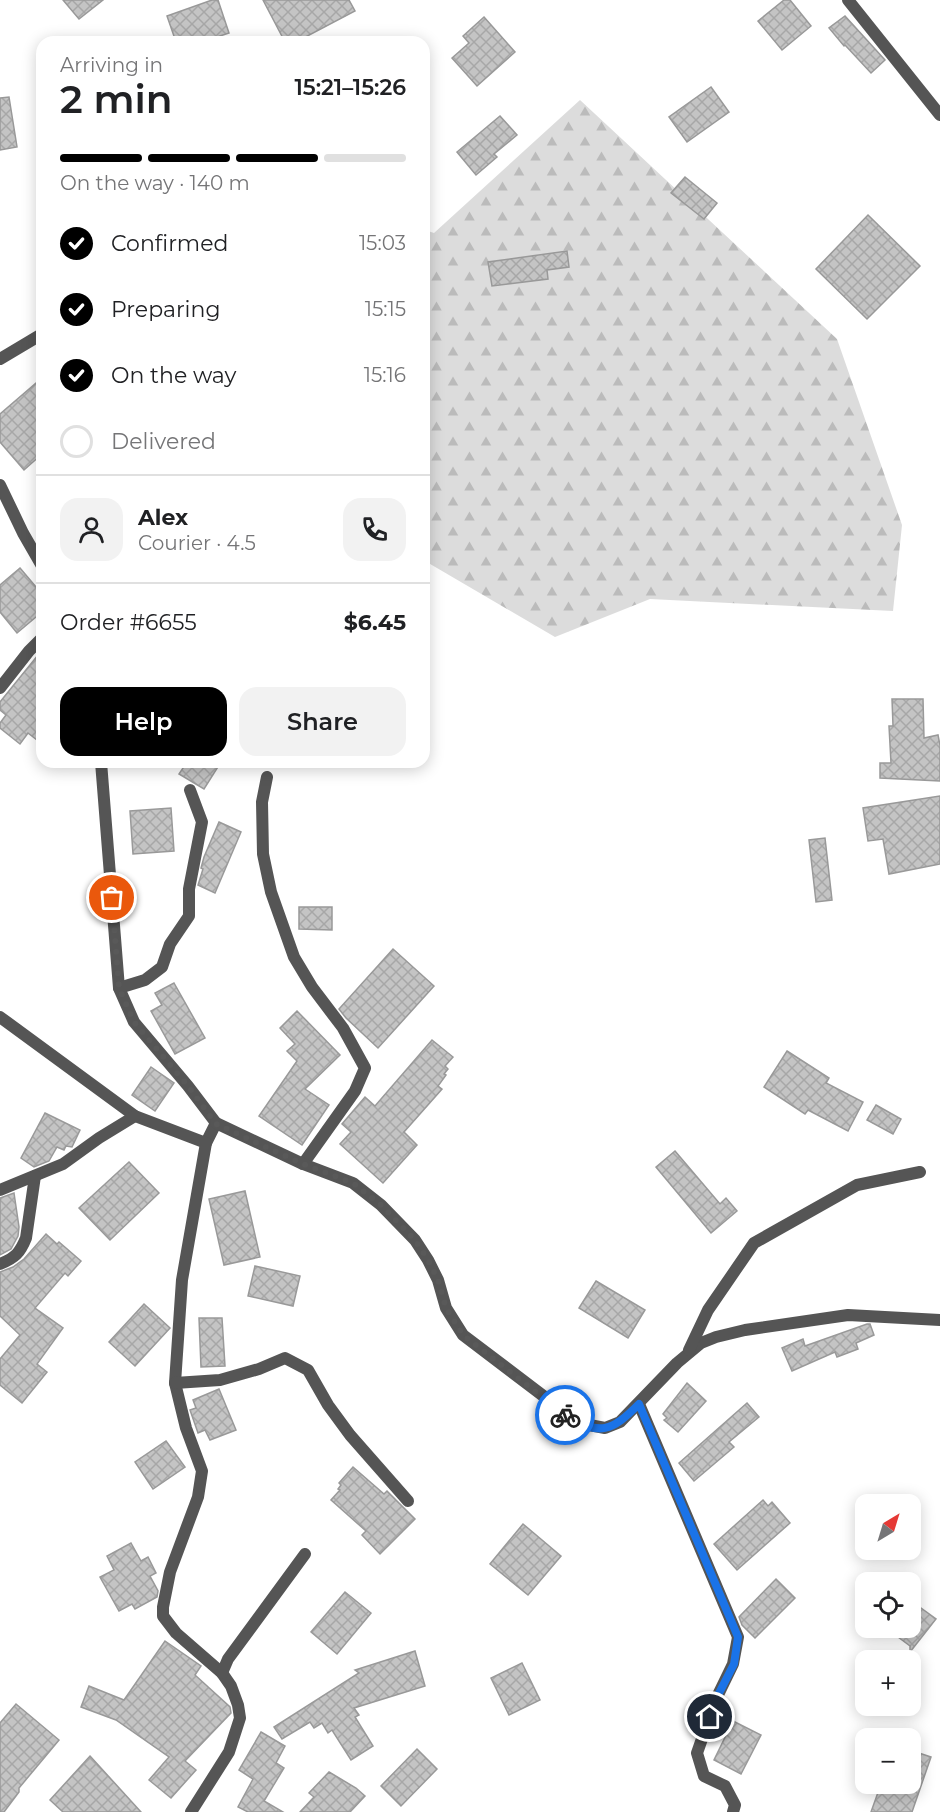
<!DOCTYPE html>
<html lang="en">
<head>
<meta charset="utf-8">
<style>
	:root { --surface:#fff; --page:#f2f2f2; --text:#202124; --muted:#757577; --line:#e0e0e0; --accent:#000 }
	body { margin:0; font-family:Montserrat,sans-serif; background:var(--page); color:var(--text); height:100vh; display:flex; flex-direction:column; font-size:22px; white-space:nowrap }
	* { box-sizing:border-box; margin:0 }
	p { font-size:20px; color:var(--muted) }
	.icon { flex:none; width:33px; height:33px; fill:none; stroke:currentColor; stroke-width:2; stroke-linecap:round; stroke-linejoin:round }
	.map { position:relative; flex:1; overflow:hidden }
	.panel { position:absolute; left:36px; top:36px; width:394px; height:732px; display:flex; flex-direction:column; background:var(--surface); border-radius:18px; box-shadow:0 3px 15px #0003 }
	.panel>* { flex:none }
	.needle { width:39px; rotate:38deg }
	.buttons { position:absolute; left:855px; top:1494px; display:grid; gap:12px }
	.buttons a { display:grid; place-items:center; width:66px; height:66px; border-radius:12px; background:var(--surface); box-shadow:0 3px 15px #0003; font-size:30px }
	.pin { position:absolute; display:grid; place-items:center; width:51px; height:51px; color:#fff; margin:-26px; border:3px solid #fff; border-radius:50%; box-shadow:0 2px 6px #0007 }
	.courier { position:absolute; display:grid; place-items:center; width:60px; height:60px; margin:-30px; border:4px solid #1a73e8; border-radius:50%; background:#fff; color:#222; box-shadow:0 2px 8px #0007 }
	.head em { font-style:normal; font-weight:600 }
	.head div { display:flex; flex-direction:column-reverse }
	.head { display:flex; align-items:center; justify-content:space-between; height:102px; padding:0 24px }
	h1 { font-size:39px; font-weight:600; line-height:45px }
	.bar { display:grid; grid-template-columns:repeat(4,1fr); gap:9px 6px; align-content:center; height:72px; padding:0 24px }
	.bar i { height:8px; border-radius:4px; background:var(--line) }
	.bar .selected { background:var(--accent) }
	.bar p { grid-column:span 4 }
	.line { display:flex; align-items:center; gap:15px; padding:0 24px; border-top:2px solid var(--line) }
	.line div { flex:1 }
	.round { display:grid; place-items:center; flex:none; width:63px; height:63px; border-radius:18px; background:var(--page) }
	ol { padding:0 24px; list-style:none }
	li { display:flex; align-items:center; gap:18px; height:66px }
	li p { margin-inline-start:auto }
	li .icon { padding:6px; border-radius:50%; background:var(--accent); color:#fff; stroke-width:4 }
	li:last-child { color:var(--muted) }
	li i { width:33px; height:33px; border:3px solid var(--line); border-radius:50% }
	.button { display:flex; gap:12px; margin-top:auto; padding:12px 24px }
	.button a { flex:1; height:69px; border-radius:18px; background:var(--accent); color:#fff; font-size:24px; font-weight:600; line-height:69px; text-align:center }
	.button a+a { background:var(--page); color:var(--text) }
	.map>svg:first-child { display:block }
	.forest { fill:url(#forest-firs) }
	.building { fill:url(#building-cross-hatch); stroke:#999; stroke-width:1.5 }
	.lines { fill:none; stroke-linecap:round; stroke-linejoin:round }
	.minor { stroke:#555; stroke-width:12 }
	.done { stroke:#595959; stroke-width:6; stroke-dasharray:0 10.8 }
	.route { stroke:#1a73e8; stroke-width:8 }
</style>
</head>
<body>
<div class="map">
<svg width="940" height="1812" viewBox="0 0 940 1812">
	<defs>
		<pattern id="forest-firs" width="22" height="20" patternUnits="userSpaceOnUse" patternTransform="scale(1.5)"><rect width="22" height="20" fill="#dcdcdc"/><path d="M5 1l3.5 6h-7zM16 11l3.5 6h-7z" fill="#bbb"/></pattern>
		<pattern id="building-cross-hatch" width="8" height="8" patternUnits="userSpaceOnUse" patternTransform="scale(1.5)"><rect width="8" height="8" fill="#c4c4c4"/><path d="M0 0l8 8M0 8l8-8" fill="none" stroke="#a7a7a7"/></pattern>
	</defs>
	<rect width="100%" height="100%" fill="#fff"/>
	<path class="forest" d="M580,100l257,239 65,186 -9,86 -243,-12 -95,38 -130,-76v-331l9,3z"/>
	<g class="building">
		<path d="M63,0h40l-24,19z"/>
		<path d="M212,0h6l11,33 -27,9h-26l-9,-26z"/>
		<path d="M263,0h86l6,11 -59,31h-11z"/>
		<path d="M784,0h6l21,26 -29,24 -24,-29z"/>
		<path d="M845,16l40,44 -14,13 -26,-28 -1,1 -15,-18z"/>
		<path d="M484,17l31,35 -38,34 -25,-28 17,-15 -6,-7z"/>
		<path d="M711,87l18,25 -42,30 -18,-25z"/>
		<path d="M9,97l8,50 -17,3v-52z"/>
		<path d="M500,116l17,19 -23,19 3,3 -21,18 -19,-23z"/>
		<path d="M685,177l32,26 -13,16 -33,-26z"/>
		<path d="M868,215l52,51 -53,53 -51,-50z"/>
		<path d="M567,251l2,16 -22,3 1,9 -56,7 -4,-24z"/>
		<path d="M42,378v76l-18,16 -24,-28v-28z"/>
		<path d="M20,568l22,26v18l-25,21 -17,-21v-27z"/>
		<path d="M42,650v94l-14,-11 -8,11 -20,-16v-5l6,-8 -6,-5v-8z"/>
		<path d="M892,699h31l1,39 14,-3 2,10v36l-60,-3v-15h11l-2,-37h4z"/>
		<path d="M187,762h34l-17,27 -25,-15z"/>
		<path d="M940,796v68l-51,10 -6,-35 -15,2 -5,-33z"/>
		<path d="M171,808l3,43 -41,3 -3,-43z"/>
		<path d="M219,822l22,10 -26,61 -17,-8 5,-16 -2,-1 3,-11z"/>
		<path d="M825,838l7,62 -16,2 -7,-62z"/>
		<path d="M299,907h33v23l-33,-1z"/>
		<path d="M393,949l41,37 -56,62 -32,-30 -7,-9z"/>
		<path d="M174,983l31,55 -30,16 -24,-43 11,-6 -7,-12z"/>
		<path d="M297,1011l43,44 -35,34 24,16 -27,40 -43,-29 38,-55 -10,-10 8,-7 -15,-16z"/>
		<path d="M432,1040l21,17 -8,9 3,3 -4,5 2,1 -8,11 4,3 -38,43 13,13 -34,38 -43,-39 11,-12 -9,-8 23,-27 10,9z"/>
		<path d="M787,1051l42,27 -3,5 37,19 -15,29 -40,-21 -3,4 -41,-27z"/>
		<path d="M151,1067l23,16 -19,28 -23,-16z"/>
		<path d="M876,1105l25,14 -8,15 -26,-14z"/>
		<path d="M45,1113l35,17 -8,17 -6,-1 -2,4 -7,-3 -8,14 -15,6 -13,-9z"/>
		<path d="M675,1151l45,53 6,-6 11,13 -26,22 -55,-66z"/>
		<path d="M129,1162l30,31 -49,47 -31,-32z"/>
		<path d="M245,1191l15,66 -36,8 -15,-66z"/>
		<path d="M14,1193l5,34 -1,9 -7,13 -11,6v-57z"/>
		<path d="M46,1234l11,10 2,-2 22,19 -13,15 -3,-3 -30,35 28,20 -26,36 10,8 -25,31 -22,-18v-26l20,-24 -20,-19v-44l13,-5 11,-8z"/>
		<path d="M255,1266l45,10 -7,30 -45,-10z"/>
		<path d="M596,1281l49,29 -17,28 -49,-30z"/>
		<path d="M144,1304l26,24 -35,38 -26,-24z"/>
		<path d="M199,1318h23l3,48 -24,1z"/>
		<path d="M867,1324h3l4,11 -18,8 2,6 -21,8 -2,-5 -43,19 -10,-23 21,-9 2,7z"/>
		<path d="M687,1383l19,18 -28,31 -14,-12 3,-2 -4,-4z"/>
		<path d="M219,1389l17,41 -26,10 -5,-10 -7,3 -8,-23 6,-2 -3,-8z"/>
		<path d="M747,1403l12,14 -30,25 5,5 -40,34 -15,-18z"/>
		<path d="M166,1441l19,26 -32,22 -18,-27z"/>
		<path d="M353,1467l31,27 3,-3 28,28 -35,35 -18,-19 4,-4 -35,-31 9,-10 -2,-1 3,-4 -2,-2z"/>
		<path d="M763,1500l5,6 4,-4 18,21 -53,47 -23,-26z"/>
		<path d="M523,1524l38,32 -33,39 -38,-31z"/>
		<path d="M131,1543l10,18 7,-4 8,16 -6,3 8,15 -1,6 -22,12 -3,-5 -13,7 -19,-34 14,-7 -7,-14z"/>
		<path d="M776,1579l19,19 -40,40 -13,-13 -3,-8z"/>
		<path d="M345,1592l26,21 -34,41 -26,-22z"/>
		<path d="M910,1600l26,19 -26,33v-6l-24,-18h24z"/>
		<path d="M165,1641l36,25 -6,9 35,32 1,6 -46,48 11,9 -25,28 -22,-18 20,-23 -53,-37 -35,-13 8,-21 35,14z"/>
		<path d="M415,1651l10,35 -71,22 5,7 -4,2 18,29 -22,14 -19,-30 -4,3 -6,-10 -8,5 -4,-6 -28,17 -8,-12 85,-54 -4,-3z"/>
		<path d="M522,1663l18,37 -31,15 -18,-37z"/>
		<path d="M16,1704l43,36 -40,48v4l-15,20h-4v-89z"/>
		<path d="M733,1721l28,14 -20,39 -27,-14z"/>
		<path d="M261,1732l24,14 -9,17 8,5 -20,33 19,11h-35l-10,-5 15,-28 -14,-9z"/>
		<path d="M417,1749l20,20 -36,37 -20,-20z"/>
		<path d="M910,1750l21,7 -19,55h-41l10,-28h29z"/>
		<path d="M90,1756l51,56h-78l-13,-12z"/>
		<path d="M329,1772l27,16 9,8 -15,16h-50l14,-15 -5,-4z"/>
	</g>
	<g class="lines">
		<g class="minor">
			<path d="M848,0l92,115"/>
			<path d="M0,359l42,-25"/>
			<path d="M0,485l23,48 19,33"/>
			<path d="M0,688l29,-37 13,-13"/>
			<path d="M101,762l18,226 15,34 54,64 28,37 -10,20"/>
			<path d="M267,777l-5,25 1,52 8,38 23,65 18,30 31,41 22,40 -10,23 -52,73"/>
			<path d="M119,988l26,-8 17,-13 8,-23 19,-28v-27l13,-67 -12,-32"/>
			<path d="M0,1017l135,99 71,27 -24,137 -7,103 11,45 16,43 -4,26 -28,75 -7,35v9l13,17 46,40 9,13 7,19 2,13 -11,34 -38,60"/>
			<path d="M216,1123l87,41 50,19 28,22 34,35 13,20 10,20 8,28 17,27 116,88 26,5 15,-6 57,-59 24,-20 15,-6 29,-7 103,-15 92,5"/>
			<path d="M0,1190l63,-26 36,-26 36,-22"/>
			<path d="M0,1264c15,-6 20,-11 26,-26l9,-62"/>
			<path d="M689,1350l19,-40 46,-67 103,-58 63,-13"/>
			<path d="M175,1383l45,-3 39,-11 26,-11 23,12 20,35 22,30 58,66"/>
			<path d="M639,1404l99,233 -5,27 -17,35 -19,54 7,23 21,10 10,19 -2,7"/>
			<path d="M222,1673l6,-14 77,-105"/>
		</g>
	</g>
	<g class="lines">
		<path class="done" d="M112,898l7,90 15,34 54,64 28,38 87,40 50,19 28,22 34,35 13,20 10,20 8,28 17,27 102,80"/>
		<path class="route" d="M565,1415c35,22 47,16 74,-11l99,233 -4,27 -18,35 -6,18"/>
	</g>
</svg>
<div class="buttons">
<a><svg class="needle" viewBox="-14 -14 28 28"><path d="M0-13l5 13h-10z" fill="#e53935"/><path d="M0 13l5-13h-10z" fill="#757577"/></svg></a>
<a><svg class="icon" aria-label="locate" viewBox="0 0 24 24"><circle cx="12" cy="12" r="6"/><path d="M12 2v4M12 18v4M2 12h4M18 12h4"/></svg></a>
<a>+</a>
<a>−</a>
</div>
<div class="pin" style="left:112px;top:898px;background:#ea580c"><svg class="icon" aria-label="bag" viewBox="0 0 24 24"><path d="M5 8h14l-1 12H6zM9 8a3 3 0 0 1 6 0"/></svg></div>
<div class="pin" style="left:710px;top:1717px;background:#1f2937"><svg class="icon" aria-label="home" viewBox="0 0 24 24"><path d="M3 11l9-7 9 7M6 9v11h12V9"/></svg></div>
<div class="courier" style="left:565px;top:1415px"><svg class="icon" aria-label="bike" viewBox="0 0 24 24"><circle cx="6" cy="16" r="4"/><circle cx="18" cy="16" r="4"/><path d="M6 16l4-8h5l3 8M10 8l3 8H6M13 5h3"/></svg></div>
<section class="panel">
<div class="head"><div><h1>2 min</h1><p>Arriving in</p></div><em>15:21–15:26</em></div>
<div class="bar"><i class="selected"></i><i class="selected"></i><i class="selected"></i><i></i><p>On the way · 140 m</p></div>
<ol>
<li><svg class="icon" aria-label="check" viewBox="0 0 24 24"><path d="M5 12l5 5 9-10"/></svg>Confirmed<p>15:03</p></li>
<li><svg class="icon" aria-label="check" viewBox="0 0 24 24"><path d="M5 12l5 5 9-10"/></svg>Preparing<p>15:15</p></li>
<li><svg class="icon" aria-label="check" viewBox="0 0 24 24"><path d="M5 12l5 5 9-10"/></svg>On the way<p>15:16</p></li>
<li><i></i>Delivered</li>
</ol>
<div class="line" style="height:108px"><a class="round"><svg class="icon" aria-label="person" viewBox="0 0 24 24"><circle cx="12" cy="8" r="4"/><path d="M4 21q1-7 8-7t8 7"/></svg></a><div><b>Alex</b><p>Courier · 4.5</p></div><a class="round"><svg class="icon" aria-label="phone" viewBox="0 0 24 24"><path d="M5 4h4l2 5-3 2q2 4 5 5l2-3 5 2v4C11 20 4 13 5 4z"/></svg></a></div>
<div class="line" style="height:78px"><div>Order #6655</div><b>$6.45</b></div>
<div class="button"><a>Help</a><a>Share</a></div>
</section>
</div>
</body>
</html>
